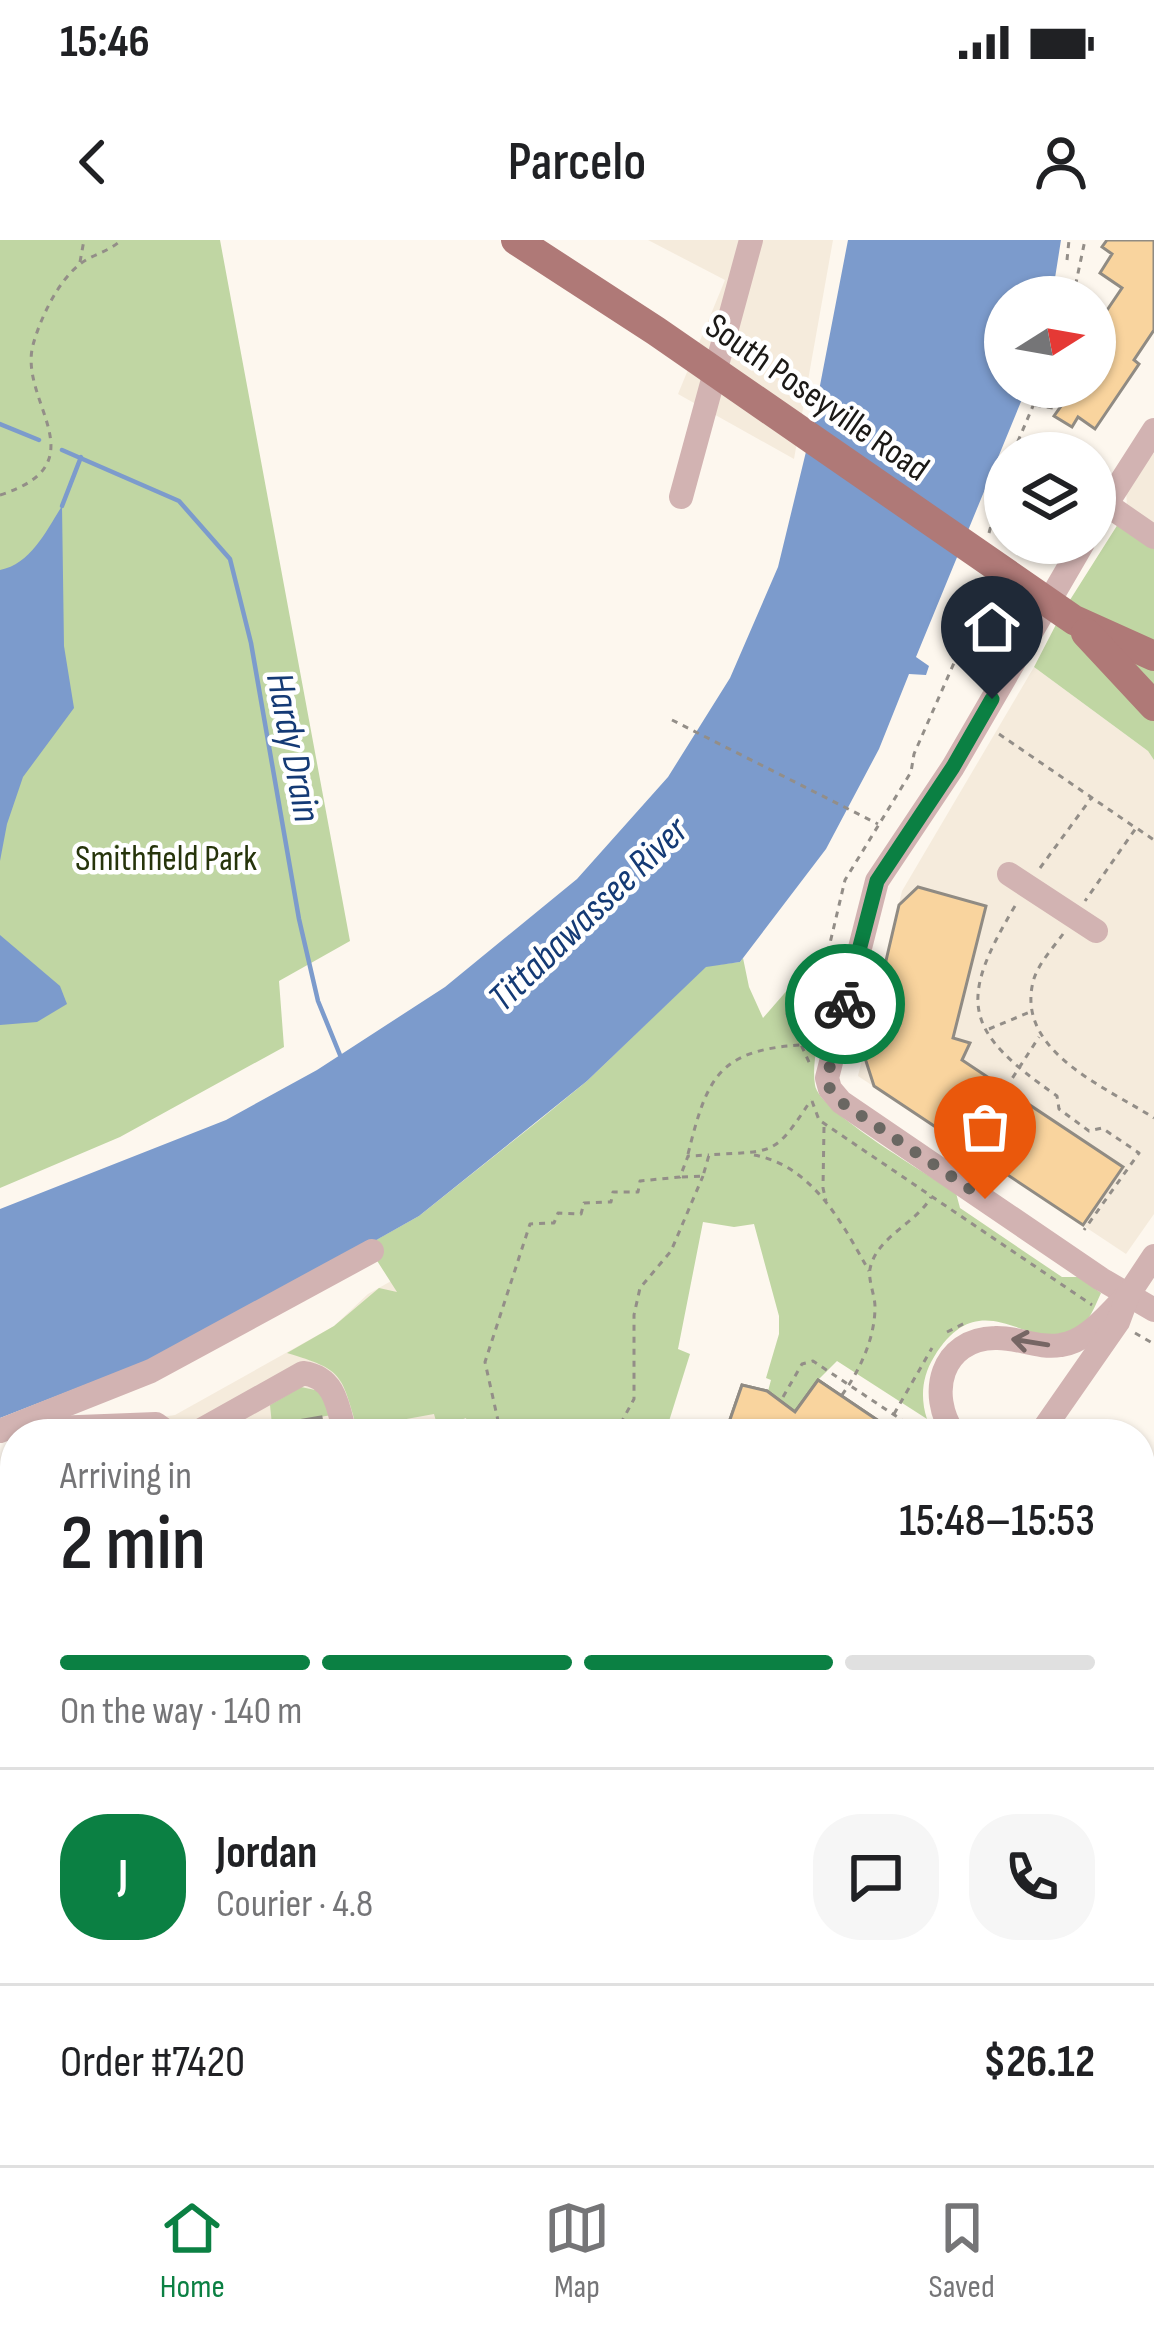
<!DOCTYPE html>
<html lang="en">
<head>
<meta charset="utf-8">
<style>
	:root { --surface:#fff; --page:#f6f6f6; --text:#202124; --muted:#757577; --line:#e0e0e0; --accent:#0b8043 }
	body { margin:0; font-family:"Sofia Sans Condensed",sans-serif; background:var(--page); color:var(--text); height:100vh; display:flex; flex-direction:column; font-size:45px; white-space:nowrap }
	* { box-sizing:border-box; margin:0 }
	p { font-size:39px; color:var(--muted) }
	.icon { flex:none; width:66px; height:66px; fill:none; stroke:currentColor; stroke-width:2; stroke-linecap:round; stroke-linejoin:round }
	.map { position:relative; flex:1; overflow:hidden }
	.sheet { position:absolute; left:0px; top:1179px; width:1155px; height:747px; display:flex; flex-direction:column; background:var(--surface); border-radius:48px 48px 0 0; box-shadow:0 3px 9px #0004 }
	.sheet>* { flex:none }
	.needle { width:78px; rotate:79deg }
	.tools { position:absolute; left:984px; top:36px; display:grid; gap:24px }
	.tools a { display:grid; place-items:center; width:132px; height:132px; border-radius:50%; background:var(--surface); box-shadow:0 3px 9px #0004; font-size:60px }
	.pin { position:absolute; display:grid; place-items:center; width:102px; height:102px; color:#fff; margin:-123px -51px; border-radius:50% 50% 50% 0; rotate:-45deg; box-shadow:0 0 12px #0007 }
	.pin .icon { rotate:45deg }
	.courier { position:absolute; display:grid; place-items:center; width:120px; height:120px; margin:-60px; border:9px solid #0b8043; border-radius:50%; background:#fff; color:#222; box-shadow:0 3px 15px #0007 }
	.overview em { font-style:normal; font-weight:600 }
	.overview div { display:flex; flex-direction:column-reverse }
	.overview { display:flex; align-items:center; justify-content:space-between; height:204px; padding:0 60px }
	h1 { font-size:78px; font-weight:600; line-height:90px }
	.bar { display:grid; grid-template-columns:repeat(4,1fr); gap:18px 12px; align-content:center; height:144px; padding:0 60px }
	.bar i { height:15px; border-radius:9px; background:var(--line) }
	.bar .selected { background:var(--accent) }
	.bar p { grid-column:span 4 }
	.line { display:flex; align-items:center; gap:30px; padding:0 60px; border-top:3px solid var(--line) }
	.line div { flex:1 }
	.round { display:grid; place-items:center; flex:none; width:126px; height:126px; border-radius:48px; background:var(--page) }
	.status { display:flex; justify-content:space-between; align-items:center; height:84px; padding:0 60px; background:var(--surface); direction:ltr }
	.status svg { height:33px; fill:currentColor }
	header { display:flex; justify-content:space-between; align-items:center; height:156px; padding:0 60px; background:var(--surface); font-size:54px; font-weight:600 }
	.tabs { display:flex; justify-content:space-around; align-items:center; height:168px; border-top:3px solid var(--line); background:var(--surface); font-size:33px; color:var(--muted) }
	.tabs a { display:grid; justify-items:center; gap:6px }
	.tabs .selected { color:var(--accent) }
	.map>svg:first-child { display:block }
	.built { fill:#f5ebdc }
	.green { fill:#c0d6a3 }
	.water { fill:#7c9bcc }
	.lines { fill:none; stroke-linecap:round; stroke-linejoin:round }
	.stream { stroke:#7c9bcc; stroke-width:4.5 }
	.building { fill:#f9d49e; stroke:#908b83; stroke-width:3 }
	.path { stroke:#938e88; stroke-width:3; stroke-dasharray:6 6; stroke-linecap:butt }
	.minor { stroke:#d2b3b2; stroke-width:24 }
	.major { stroke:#af7977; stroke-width:30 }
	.highway { stroke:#a16362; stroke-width:33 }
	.oneway { stroke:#766664 }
	.done { stroke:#6a6762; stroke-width:12; stroke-dasharray:0 21.6 }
	.route { stroke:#0b8043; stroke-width:15 }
	.labels { text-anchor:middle; stroke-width:9; stroke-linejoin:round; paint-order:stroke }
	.street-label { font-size:36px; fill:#1b1916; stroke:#fff }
	.park-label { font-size:36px; fill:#26340b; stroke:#fff }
	.water-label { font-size:39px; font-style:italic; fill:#143a75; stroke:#fff }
</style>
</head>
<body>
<div class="status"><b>15:46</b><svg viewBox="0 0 49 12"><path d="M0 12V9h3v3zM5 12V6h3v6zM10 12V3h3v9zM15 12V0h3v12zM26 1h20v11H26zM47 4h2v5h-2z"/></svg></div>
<header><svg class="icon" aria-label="back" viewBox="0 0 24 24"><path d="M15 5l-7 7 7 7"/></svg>Parcelo<svg class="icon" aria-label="person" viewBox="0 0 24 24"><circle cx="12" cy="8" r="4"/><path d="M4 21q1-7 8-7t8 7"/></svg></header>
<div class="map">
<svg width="1154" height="1925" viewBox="0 0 1154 1925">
	<rect width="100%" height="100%" fill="#fdf7ee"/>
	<g class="built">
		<path d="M648,0h185l-39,219 -116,-65 47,-114z"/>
		<path d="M1154,213v76l-27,-22 -1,-19z"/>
		<path d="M1034,427l114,84 6,9v454l-28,40 -268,-178 44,-185z"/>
		<path d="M393,1040l65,136 8,2 2,14 -329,2 23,-17 13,-2 159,-89 34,-32z"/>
		<path d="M15,1238v673h358l-1,14h-372v-683z"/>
	</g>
	<g class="green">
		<path d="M0,0h220l130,701 -71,40 5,66 -164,90 -120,51z"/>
		<path d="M1118,284l36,24v212l-6,-9 -114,-84 29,-56z"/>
		<path d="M743,718l6,29 14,31 40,-46 32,11c-8,31 -25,70 -20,102 3,26 116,91 141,108l4,15 102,69h17l22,16c-6,13 -12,30 -26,38 -45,25 -93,-53 -141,26 -12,19 -14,41 -7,62l-90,-58 -18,18 79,55h-173l17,-49 26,6 3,-11 -5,-2 13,-44v-18l-25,-92 -20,3 -31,-5 -25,127 12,5 -25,80h-206l9,-3 -2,-13 -28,10 -4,-14 -77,14c-16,-55 -14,-58 -70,-75l47,-27 45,-38 18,4 -30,-47 52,-29 118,-94 50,-41 119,-115 34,-4z"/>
		<path d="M301,1147l19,4 12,24 -60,10 -2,-20z"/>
		<path d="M1154,1446v479h-195v-14h181v-444z"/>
		<path d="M15,1606v70l-15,3v-70z"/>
		<path d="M15,1790v121h292l3,14h-310v-132z"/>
		<path d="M837,1911h94v14h-103z"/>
	</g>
	<g class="water">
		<path d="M848,0h213l-9,57h-47v90h22l-111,270 13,9 -3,9 -17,-1 -30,75 -53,100 -86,113 -34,5 -119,114 -168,135 -226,127 -193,75v-209l226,-89 91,-50 128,-83 132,-108 91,-102 62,-99 48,-111 34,-140z"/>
		<path d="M62,266l2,140 10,62 -51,69 -16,47 -7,37v-291c31,-6 46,-39 62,-64z"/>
		<path d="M0,695l60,51 7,18 -30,18 -37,3z"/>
	</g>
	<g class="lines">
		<g class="stream">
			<path d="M0,184l39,16"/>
			<path d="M62,210l117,51 51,58 21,84 48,276 19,82 22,54"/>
			<path d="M62,266l19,-49"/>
		</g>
	</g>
	<g class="building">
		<path d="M1107,0h47v90l-20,30 5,4 -44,65 -17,-12 -6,10 -18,-11 7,-10 -17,-12 5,-7h46v-59l27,-40 -22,-15 12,-19 -10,-7z"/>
		<path d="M918,647l68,19 -33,132 17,5 -8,17 161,107 -40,58 -209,-139 -10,-31 35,-150z"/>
		<path d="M818,1140l80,54h-173l17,-49 25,6 28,21z"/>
		<path d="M818,1140l80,54h-173l17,-49 25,6 28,21z"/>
		<path d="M321,1177l3,17h-95l16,-8 1,4z"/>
		<path d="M15,1714v46h-1l-8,-45z"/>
	</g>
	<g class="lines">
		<g class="path">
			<path d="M1067,20l2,-20"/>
			<path d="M80,22l4,-22"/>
			<path d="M1073,57l12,-57"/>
			<path d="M1035,165l24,4"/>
			<path d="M1013,213l28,-66"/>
			<path d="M0,255c101,-32 18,-93 33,-150 7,-26 25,-64 47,-81 13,-10 29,-12 41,-24"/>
			<path d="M989,293l16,-59"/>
			<path d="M672,480l206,104"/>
			<path d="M999,494l137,94 -51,73"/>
			<path d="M1138,589l16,11"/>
			<path d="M1040,628l52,-71"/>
			<path d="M1015,666c-58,97 -51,125 42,190l2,13 30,22 13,-3 37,25 -55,77"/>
			<path d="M1063,694c-10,14 -26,31 -30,48 -17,70 73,105 121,136"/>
			<path d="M989,789l41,-17"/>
			<path d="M809,822l-22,-48 3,-12 31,-21 24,-101 66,-108 3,-18 72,-164"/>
			<path d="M1006,848l33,-51"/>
			<path d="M812,861l7,19 273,185"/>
			<path d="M824,887l-1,61 3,13"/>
			<path d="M688,914c19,-76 30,-104 113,-109"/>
			<path d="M754,915c59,11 88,68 115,116"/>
			<path d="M682,937l21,-1 6,-21c66,-5 64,3 102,-55"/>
			<path d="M947,1092l18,-9"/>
			<path d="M1135,1093l19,11"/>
			<path d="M842,1155c18,-25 33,-57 33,-88 0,-12 -7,-26 -5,-38 6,-32 47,-46 61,-72"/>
			<path d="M783,1157l19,-33 11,-3 110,73"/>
			<path d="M894,1174l38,-66"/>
			<path d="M429,1194l67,-14"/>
			<path d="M501,1194l-16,-72 45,-138 24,-1 4,-10 23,1 3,-11 27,-1 2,-10h25l2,-11 40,-4 8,-21 21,-1"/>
			<path d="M615,1194l19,-35v-84l6,-27 31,-37 32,-75"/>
			<path d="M1140,1347l14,13"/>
			<path d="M1140,1390l14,-24"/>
			<path d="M1140,1728l14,-12"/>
			<path d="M1104,1911l8,14"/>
			<path d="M535,1925l14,-14"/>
			<path d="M780,1925l11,-14"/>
			<path d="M1067,1925l22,-3 16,-9"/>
		</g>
		<g class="minor">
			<path d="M681,257l70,-257"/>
			<path d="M1106,264l48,33"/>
			<path d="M1095,282l59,-92"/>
			<path d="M1083,303l-130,224 -76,114 -50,197 3,11 11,13 260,177 53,31"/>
			<path d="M1009,634l87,57"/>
			<path d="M28,1189l128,-5 14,10"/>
			<path d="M0,1191l151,-60 221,-120"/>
			<path d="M194,1194l109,-61c32,4 35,33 42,61"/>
			<path d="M954,1194c-27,-40 -13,-95 41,-96 23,-1 43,11 66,7 28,-4 47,-32 67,-50"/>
			<path d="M1040,1194l78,-112 10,-27 26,-39"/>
			<path d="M0,1262l15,-3"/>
			<path d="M14,1376l1,6"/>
			<path d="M0,1445l15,-3"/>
			<path d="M1140,1613l14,10"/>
			<path d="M322,1911l3,14"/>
			<path d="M406,1919l9,6"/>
			<path d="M811,1925l10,-14"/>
		</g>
		<g class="major">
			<path d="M516,0l140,91 418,289 80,36"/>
			<path d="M1086,393l68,73"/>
		</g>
		<g class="highway">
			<path d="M1140,1441l14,-21"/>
			<path d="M942,1925l1,-14"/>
		</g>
	</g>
	<defs><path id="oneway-shaft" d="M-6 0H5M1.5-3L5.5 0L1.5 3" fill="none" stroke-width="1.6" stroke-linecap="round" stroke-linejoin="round" transform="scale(3)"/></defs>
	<use class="oneway" href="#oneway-shaft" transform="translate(1030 1102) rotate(-171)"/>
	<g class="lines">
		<path class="done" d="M845,764l-18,74 3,11 11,13 144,97"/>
		<path class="route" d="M845,764l32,-123 76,-114 39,-68"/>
	</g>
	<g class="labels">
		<g class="street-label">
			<text transform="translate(818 156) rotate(35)" y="13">South Poseyville Road</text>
		</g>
		<g class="park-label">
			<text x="166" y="630">Smithfield Park</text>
		</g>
		<g class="water-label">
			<text transform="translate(295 507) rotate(79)" y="14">Hardy Drain</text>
			<text transform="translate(587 673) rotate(-44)" y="14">Tittabawassee River</text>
		</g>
	</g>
</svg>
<div class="tools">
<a><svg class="needle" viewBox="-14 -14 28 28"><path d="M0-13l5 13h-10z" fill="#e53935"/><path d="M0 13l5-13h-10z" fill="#757577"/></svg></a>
<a><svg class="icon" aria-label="layers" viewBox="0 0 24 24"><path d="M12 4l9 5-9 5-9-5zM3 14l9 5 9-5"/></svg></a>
</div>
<div class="pin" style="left:985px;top:959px;background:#ea580c"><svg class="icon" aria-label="bag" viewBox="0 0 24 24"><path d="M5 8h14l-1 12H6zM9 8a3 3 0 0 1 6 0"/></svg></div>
<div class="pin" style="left:992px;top:459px;background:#1f2937"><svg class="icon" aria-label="home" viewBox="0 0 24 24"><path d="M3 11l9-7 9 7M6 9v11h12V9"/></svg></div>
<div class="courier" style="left:845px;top:764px"><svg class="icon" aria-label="bike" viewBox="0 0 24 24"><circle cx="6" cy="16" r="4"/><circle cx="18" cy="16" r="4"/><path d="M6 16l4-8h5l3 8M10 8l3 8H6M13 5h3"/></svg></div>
<section class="sheet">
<div class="overview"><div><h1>2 min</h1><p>Arriving in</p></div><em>15:48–15:53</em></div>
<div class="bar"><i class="selected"></i><i class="selected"></i><i class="selected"></i><i></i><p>On the way · 140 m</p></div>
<div class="line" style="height:216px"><b class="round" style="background:var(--accent);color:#fff">J</b><div><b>Jordan</b><p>Courier · 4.8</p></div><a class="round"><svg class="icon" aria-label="chat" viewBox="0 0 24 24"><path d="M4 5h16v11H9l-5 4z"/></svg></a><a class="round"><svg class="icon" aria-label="phone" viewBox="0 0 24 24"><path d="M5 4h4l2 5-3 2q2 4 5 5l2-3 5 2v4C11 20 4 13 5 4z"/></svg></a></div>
<div class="line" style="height:156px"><div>Order #7420</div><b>$26.12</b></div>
</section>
</div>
<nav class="tabs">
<a class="selected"><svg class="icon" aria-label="home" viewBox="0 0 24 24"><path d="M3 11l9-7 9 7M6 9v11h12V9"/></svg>Home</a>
<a><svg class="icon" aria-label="map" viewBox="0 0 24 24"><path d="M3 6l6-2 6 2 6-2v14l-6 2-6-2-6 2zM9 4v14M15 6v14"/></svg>Map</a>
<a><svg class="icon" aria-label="saved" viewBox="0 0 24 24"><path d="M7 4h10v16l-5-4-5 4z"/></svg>Saved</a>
</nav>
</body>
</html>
